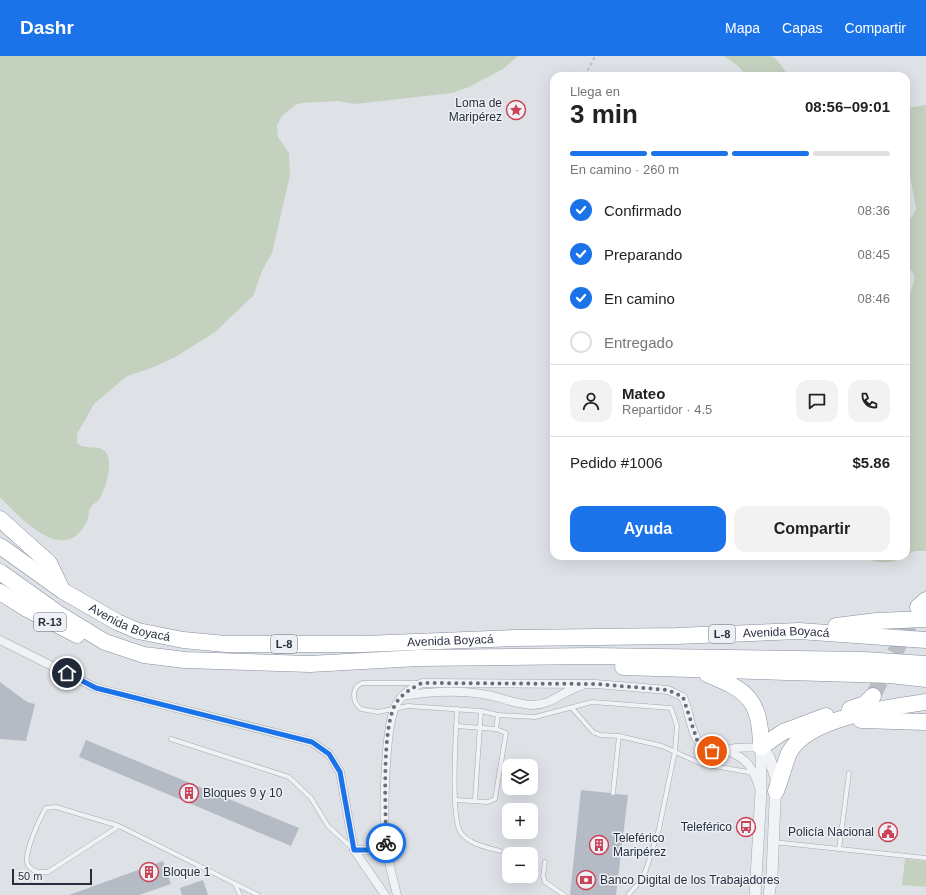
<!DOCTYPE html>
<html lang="es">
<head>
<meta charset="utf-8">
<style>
	:root { --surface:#fff; --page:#f2f2f2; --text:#222; --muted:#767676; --line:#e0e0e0; --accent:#1a73e8 }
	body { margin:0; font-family:Arial,sans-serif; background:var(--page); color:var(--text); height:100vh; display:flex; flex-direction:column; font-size:15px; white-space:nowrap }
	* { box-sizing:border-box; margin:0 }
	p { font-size:13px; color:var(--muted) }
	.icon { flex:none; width:22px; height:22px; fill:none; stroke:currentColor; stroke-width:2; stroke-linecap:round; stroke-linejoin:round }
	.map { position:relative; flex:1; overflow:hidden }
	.drawer { position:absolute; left:550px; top:16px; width:360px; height:488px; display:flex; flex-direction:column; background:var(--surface); border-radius:12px; box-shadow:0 4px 16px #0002 }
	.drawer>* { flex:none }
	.tools { position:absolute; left:502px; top:703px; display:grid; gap:8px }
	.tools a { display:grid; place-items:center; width:36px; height:36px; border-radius:8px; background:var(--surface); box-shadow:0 4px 16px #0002; font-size:20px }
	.scale { position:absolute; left:12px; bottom:10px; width:80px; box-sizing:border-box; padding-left:4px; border:2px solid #272f3e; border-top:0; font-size:11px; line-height:14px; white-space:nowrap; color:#272f3e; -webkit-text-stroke:3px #edf0f5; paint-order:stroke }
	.pin { position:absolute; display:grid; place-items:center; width:34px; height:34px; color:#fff; margin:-17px; border:2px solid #fff; border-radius:50%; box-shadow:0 1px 4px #0007 }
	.courier { position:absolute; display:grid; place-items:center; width:40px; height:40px; margin:-20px; border:3px solid #1a73e8; border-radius:50%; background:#fff; color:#222; box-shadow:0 1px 5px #0007 }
	.headline em { font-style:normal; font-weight:800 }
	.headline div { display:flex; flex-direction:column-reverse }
	.headline { display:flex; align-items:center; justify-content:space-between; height:68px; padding:0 20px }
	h1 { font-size:26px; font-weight:800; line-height:30px }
	.bar { display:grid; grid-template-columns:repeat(4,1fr); gap:6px 4px; align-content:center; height:48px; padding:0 20px }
	.bar i { height:5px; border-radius:3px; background:var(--line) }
	.bar .on { background:var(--accent) }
	.bar p { grid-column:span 4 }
	.line { display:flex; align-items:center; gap:10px; padding:0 20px; border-top:1px solid var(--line) }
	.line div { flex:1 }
	.round { display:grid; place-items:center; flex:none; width:42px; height:42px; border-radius:12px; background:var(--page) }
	ol { padding:0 20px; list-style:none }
	li { display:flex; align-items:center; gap:12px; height:44px }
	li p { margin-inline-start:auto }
	li .icon { padding:4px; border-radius:50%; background:var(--accent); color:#fff; stroke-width:4 }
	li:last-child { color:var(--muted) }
	li i { width:22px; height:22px; border:2px solid var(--line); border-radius:50% }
	.button { display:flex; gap:8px; margin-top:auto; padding:8px 20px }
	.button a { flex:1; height:46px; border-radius:12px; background:var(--accent); color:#fff; font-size:16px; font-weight:800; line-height:46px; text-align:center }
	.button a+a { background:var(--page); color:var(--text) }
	header { display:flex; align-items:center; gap:24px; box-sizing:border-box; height:56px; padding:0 20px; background:var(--accent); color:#fff }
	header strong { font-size:19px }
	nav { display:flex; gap:22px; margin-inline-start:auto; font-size:14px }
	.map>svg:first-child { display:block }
	.green { fill:#c4d1bf }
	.building { fill:#b5bbc4 }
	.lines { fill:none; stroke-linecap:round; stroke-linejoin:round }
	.motorway-tunnel { stroke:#b9bec5; stroke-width:16; stroke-dasharray:16 8; stroke-linecap:butt }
	.service-casing { stroke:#a3a9b1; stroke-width:5 }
	.minor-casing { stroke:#a3a9b1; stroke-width:9 }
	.tertiary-casing { stroke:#a3a9b1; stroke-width:12 }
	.motorway-casing { stroke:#868f9e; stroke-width:17 }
	.path { stroke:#bcbfc6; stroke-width:2; stroke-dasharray:3 3; stroke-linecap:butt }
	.service { stroke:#f1f2f6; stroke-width:4 }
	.minor { stroke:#f1f2f6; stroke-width:8 }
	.tertiary { stroke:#f1f2f6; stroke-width:11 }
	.motorway { stroke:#fff; stroke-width:16 }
	.done { stroke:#676e79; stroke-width:4; stroke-dasharray:0 7.2 }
	.route { stroke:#1a73e8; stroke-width:5 }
	.labels { text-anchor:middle; stroke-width:3; stroke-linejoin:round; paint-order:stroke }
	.shield { fill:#edf0f5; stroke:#626975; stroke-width:1 }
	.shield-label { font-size:11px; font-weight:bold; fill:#272f3e }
	.poi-label { font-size:12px; fill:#272f3e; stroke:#edf0f5; text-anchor:start }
	.street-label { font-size:12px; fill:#272f3e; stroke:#edf0f5 }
</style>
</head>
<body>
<header>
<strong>Dashr</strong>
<nav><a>Mapa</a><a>Capas</a><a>Compartir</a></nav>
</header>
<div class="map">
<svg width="926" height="839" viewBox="0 0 926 839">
	<rect width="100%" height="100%" fill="#dee2e7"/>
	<g class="green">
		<path d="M0,0h518l-15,13 -34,18 -17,6 -97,11 -17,-3 -36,2 -7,2 -13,11 -5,9 1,12 11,16 1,22 -18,78 -10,18 -9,25 -38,36 -38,24 -23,11 -27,9 -33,28 -17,30v9c9,9 23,-1 30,11 6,11 -2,37 -9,47 -2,2 -6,3 -7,6 -3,3 -2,8 -3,12 -2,5 -6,11 -10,15 -24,23 -63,-22 -78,-37z"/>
		<path d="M724,0h47l6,4 12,16h-42l-9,-10z"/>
		<path d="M926,49v446h-11l-9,4v-232c7,-8 2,-16 3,-25 1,-11 13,-22 -3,-31v-47l6,-3 4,-8 -6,-33 -4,-8v-60z"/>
		<path d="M863,500h41c-10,9 -30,8 -41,0z"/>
		<path d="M905,803l21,2v26l-24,-2z"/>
	</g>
	<g class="building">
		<path d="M0,626l27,20 8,2 -9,37 -26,-2z"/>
		<path d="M86,684l213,88 -8,18 -212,-89z"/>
		<path d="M581,734l29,3 2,3 4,-2 12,1 -12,100h-46z"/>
		<path d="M163,805l8,23 -32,11h-70z"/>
		<path d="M203,824l5,15h-26l-2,-7z"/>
	</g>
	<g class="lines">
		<path class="motorway-tunnel" d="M873,640l44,-87"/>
		<g class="service-casing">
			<g id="service">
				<path d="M418,627h-56c-11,5 -10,19 -1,26l17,3 30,-6 73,5 17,4 37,2 57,-15 79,6 6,18 -2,25 -16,78 -13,41 -8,14 -10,11"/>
				<path d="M572,652l21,24 7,3 19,1 43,10 40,18 52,9"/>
				<path d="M457,653c-1,22 -7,110 4,124 10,12 25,14 39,18"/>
				<path d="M456,670l40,3"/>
				<path d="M171,683l118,38 22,21 17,28 24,22"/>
				<path d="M613,737l6,-57"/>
				<path d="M456,744l32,2 7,-3 11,-66 -10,-4 2,-14"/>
				<path d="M475,744l6,-89"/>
				<path d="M119,770l-71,46c-8,0 -15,1 -20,-7 -6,-9 12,-47 18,-57l10,-1 63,19 139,69"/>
				<path d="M773,786l153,16"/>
				<path d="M839,793l10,-76"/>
				<path d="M545,806l-2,14 2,6 19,13"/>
				<path d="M235,828l5,11"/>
			</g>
		</g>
		<g class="minor-casing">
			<g id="minor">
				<path d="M0,584l96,48 216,54 17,12 11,18 14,78 31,45"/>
				<path d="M402,640c26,-4 54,-6 80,-2 17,2 34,11 51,11 19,0 31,-15 48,-19"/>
				<path d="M728,695c20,8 24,16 31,36"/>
				<path d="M354,794h14l18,-4"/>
				<path d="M397,839c-4,-16 -8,-31 -11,-47 -3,-26 -2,-125 11,-145 6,-10 15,-15 25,-20l174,1 72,6 15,7c5,11 6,22 10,33 7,23 24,22 43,18 8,-1 17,0 25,-1"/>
			</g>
		</g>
		<g class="tertiary-casing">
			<g id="tertiary">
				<path d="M761,691l8,10 7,21 -4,97 -3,20"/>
				<path d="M755,839l6,-103v-45"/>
			</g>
		</g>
		<g class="motorway-casing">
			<g id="motorway">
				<path d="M0,463l49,44 12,25"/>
				<path id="s1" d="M0,490l63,45 54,31 21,9 45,9 43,4h138l153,-6 159,-2 123,-5 127,9"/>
				<path d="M0,516l59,42 46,28 39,13 41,5 125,4 108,-6 174,-2 272,4 62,4"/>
				<path d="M0,536l27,17 50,26"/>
				<path d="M918,551l8,-7"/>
				<path d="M836,570l41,-5 49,-2"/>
				<path d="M623,611l267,8 36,4"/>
				<path d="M707,618c42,17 53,26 54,73"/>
				<path d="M850,653l15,-5 8,-8"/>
				<path d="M861,664l65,2"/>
				<path d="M761,691l22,-15 43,-16"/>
				<path d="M776,735c5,-12 8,-26 13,-38 18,-36 101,-46 137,-51"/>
			</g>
		</g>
		<g class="path">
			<path d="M585,20l10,-20"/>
			<path d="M554,92v5"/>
		</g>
		<use href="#service" class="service"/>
		<use href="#minor" class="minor"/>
		<use href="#tertiary" class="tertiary"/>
		<use href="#motorway" class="motorway"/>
	</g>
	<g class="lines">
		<path class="done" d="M386,787c0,-32 -5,-115 10,-140 7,-10 16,-15 26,-20l174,1 72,6 15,7 14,43 15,11"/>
		<path class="route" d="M67,617l29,15 216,54 17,12 11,18 14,78h14l18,-4v-3"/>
	</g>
	<defs>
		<g id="sight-ring" transform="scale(1)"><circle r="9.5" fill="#edf0f5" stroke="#cc4357" stroke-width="1.5"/><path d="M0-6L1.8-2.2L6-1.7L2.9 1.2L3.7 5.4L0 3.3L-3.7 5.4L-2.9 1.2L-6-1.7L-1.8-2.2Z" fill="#cc4357"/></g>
		<g id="building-ring" transform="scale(1)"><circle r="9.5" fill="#edf0f5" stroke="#cc4357" stroke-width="1.5"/><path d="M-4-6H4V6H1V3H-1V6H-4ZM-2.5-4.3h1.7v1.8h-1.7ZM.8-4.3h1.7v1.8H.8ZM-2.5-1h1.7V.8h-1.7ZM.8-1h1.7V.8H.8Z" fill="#cc4357"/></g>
		<g id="bus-ring" transform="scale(1)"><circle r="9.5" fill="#edf0f5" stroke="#cc4357" stroke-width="1.5"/><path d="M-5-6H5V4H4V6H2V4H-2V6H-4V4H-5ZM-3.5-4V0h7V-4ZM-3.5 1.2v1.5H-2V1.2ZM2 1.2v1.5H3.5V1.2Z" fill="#cc4357"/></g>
		<g id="civic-ring" transform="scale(1)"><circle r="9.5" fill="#edf0f5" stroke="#cc4357" stroke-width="1.5"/><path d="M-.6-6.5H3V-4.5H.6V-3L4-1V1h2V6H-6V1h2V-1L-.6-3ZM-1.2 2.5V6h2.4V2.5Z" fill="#cc4357"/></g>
		<g id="bank-ring" transform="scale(1)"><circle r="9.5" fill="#edf0f5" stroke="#cc4357" stroke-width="1.5"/><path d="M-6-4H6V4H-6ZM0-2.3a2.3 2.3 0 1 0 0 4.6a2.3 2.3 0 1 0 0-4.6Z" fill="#cc4357"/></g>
	</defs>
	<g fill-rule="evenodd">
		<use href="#sight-ring" x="516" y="54"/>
		<use href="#building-ring" x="189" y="737"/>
		<use href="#bus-ring" x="746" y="771"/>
		<use href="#civic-ring" x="888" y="776"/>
		<use href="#building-ring" x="599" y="789"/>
		<use href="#building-ring" x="149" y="816"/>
		<use href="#bank-ring" x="586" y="824"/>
	</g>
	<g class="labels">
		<g class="shield">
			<rect x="34" y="557" width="32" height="18" rx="3"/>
			<rect x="709" y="569" width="26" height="18" rx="3"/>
			<rect x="271" y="579" width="26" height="18" rx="3"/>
		</g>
		<g class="shield-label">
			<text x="50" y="570">R-13</text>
			<text x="722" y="582">L-8</text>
			<text x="284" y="592">L-8</text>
		</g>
		<g class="poi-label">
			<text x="502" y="51" text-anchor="end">Loma de<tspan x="502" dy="14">Maripérez</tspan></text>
			<text x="203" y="741">Bloques 9 y 10</text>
			<text x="732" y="775" text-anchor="end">Teleférico</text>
			<text x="874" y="780" text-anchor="end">Policía Nacional</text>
			<text x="613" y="786">Teleférico<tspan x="613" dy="14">Maripérez</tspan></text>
			<text x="163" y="820">Bloque 1</text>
			<text x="600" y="828">Banco Digital de los Trabajadores</text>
		</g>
		<g class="street-label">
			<text dy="4" stroke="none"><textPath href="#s1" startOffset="152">Avenida Boyacá</textPath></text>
			<text dy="4" stroke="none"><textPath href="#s1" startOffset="812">Avenida Boyacá</textPath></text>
			<text dy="4" stroke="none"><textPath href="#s1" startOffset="476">Avenida Boyacá</textPath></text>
		</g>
	</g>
</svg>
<div class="tools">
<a><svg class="icon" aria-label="layers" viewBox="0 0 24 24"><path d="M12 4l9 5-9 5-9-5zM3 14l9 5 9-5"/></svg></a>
<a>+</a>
<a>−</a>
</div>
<div class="scale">50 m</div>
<div class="pin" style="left:712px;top:695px;background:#ea580c"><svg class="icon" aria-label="bag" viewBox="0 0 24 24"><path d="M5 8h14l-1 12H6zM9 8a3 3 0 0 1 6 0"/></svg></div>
<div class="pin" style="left:67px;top:617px;background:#1f2937"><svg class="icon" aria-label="home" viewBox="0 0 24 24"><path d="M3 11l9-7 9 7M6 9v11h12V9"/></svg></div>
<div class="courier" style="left:386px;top:787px"><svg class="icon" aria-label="bike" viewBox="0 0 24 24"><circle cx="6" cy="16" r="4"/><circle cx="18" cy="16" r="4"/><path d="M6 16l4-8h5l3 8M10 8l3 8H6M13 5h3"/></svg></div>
<section class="drawer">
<div class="headline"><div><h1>3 min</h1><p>Llega en</p></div><em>08:56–09:01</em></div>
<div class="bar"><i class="on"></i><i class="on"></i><i class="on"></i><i></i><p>En camino · 260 m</p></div>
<ol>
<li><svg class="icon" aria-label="check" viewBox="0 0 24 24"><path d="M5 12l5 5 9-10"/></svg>Confirmado<p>08:36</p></li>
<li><svg class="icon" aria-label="check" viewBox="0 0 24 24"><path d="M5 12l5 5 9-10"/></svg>Preparando<p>08:45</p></li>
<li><svg class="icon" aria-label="check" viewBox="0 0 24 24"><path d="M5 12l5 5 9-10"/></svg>En camino<p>08:46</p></li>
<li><i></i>Entregado</li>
</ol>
<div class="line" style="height:72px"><a class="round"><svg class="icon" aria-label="person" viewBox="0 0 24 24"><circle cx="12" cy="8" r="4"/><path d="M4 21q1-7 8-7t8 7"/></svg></a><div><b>Mateo</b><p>Repartidor · 4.5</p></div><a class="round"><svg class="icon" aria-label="chat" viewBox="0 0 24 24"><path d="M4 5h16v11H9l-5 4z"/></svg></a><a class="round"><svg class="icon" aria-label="phone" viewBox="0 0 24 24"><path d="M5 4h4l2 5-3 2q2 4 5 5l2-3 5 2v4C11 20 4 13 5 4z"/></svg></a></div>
<div class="line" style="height:52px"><div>Pedido #1006</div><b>$5.86</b></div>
<div class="button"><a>Ayuda</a><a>Compartir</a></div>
</section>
</div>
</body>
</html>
